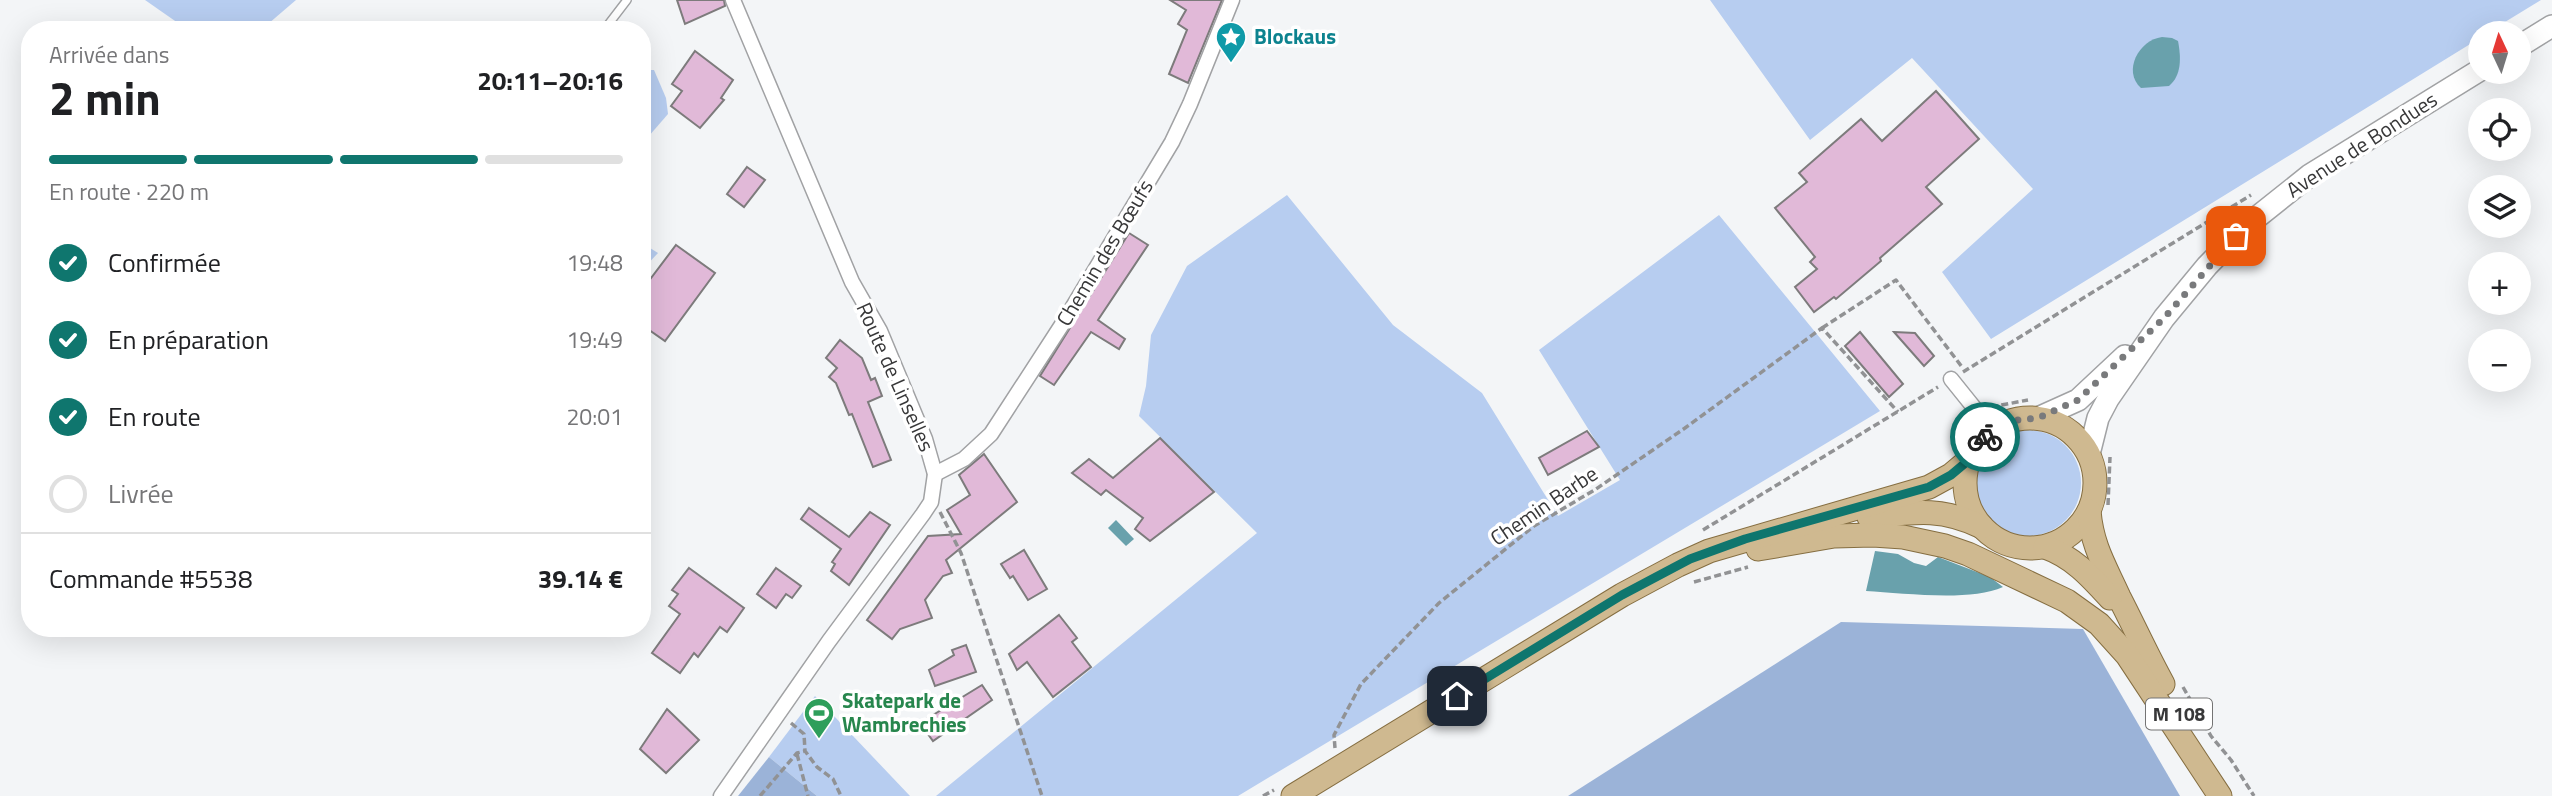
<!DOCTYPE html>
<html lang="fr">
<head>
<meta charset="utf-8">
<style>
	:root { --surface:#fff; --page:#f6f6f6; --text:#202124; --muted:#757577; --line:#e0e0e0; --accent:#0f766e }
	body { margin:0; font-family:"Titillium Web",sans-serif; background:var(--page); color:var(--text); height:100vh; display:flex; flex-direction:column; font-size:26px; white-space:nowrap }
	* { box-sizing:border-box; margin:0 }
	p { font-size:23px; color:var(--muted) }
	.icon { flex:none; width:38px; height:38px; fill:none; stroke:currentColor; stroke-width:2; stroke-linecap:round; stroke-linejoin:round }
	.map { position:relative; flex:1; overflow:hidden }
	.side { position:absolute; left:21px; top:21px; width:630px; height:616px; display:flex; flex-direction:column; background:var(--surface); border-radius:28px; box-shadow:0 7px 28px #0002 }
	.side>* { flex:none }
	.needle { width:46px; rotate:356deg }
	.tools { position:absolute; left:2468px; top:21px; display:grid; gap:14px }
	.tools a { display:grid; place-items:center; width:63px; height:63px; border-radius:50%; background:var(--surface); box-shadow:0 7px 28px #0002; font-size:35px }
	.pin { position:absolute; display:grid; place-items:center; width:60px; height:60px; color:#fff; margin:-30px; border-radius:14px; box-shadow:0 4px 10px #0006 }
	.courier { position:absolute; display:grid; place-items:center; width:70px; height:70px; margin:-35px; border:5px solid #0f766e; border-radius:50%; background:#fff; color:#222; box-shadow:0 2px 9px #0007 }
	.headline em { font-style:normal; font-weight:700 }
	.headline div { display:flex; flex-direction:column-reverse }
	.headline { display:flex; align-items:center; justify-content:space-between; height:119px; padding:0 28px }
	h1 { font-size:46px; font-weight:700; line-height:52px }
	.bar { display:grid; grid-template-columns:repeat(4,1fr); gap:10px 7px; align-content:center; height:84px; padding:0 28px }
	.bar i { height:9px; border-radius:5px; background:var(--line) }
	.bar .on { background:var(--accent) }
	.bar p { grid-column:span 4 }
	.line { display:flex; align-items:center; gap:18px; padding:0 28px; border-top:2px solid var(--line) }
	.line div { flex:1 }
	ol { padding:0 28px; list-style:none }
	li { display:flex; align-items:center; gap:21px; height:77px }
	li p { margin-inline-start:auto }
	li .icon { padding:7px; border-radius:50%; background:var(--accent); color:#fff; stroke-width:4 }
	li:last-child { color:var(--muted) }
	li i { width:38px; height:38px; border:4px solid var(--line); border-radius:50% }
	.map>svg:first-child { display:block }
	.green { fill:#b7cdf0 }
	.forest { fill:#9bb3d8 }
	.water { fill:#69a1ac }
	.building { fill:#e1b9d8; stroke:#7d7b7c; stroke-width:2 }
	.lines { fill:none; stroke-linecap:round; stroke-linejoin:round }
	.service-casing { stroke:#a1a2a4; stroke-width:10 }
	.minor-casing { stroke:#a1a2a4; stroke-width:17 }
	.secondary-casing { stroke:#a1a2a4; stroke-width:24 }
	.primary-casing { stroke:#856e41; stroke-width:25 }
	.path { stroke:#919294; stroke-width:3.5; stroke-dasharray:7 3.5; stroke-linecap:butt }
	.service { stroke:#fff; stroke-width:7 }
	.minor { stroke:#fff; stroke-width:14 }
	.secondary { stroke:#fff; stroke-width:21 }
	.primary { stroke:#cfb990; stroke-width:23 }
	.done { stroke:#797a7c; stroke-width:7; stroke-dasharray:0 12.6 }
	.route { stroke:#0f766e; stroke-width:9 }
	.labels { text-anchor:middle; stroke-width:7; stroke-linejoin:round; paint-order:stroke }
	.shield { fill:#fff; stroke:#747474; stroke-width:2 }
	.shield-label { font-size:19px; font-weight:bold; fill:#383839 }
	.culture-label { font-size:21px; font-weight:bold; fill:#0d838f; stroke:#fff; text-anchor:start }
	.street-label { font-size:21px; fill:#383839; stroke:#fff }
	.leisure-label { font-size:21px; font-weight:bold; fill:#27864d; stroke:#fff; text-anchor:start }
</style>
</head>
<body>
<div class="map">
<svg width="2552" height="796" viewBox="0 0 2552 796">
	<rect width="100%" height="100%" fill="#f3f5f7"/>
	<g class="green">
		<path d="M145,0h151l-35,30h-73z"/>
		<path d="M1710,0h831l-54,33h-7v5l-489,301 -49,-67 91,-83 -121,-131 -102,82z"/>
		<path d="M642,70h12l12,28 2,16 -26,30z"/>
		<path d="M1287,195l106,130 89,68 76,123 62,-36 -81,-130 180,-135 161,196 -642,385h-302l321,-263 -118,-117 7,-30 5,-51 36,-69z"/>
		<path d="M642,243l16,10 -16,17z"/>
		<circle cx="2028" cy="483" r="53"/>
		<path d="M815,696l95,100h-93l-48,-39z"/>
	</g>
	<g class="forest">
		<path d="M1841,622l242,7 97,167h-612z"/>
		<path d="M769,757l48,39h-79z"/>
	</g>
	<g class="water">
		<path d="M2162,37l10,1 6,3c3,16 4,34 -9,45l-28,2c-19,-17 -2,-48 21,-51z"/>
		<path d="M1116,520l18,19 -8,7 -18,-18z"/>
		<path d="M1875,551l23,3 16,9 12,3 12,-9 52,20 13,10c-33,15 -100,6 -137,4z"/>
	</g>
	<g class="building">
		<path d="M677,0h47l1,6 -40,18z"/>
		<path d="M1170,0h52l-34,83 -19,-9 18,-44 -9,-6 8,-14z"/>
		<path d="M695,51l38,29 -12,18 3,2 -24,28 -29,-22 11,-15 -10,-7z"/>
		<path d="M1936,91l43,48 -53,48 16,17 -62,54 1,3 -45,38 -2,-2 -20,15 -19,-25 22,-18 -7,-7 5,-5 -40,-49 32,-26 -8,-9 62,-54 21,22z"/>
		<path d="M747,167l18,13 -21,27 -17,-13z"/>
		<path d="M1129,233l19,12 -50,75 27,19 -6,10 -28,-17 -37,53 -14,-9z"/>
		<path d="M676,245l39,28 -50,68 -23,-16v-35z"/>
		<path d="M1860,332l43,52 -14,13 -44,-51z"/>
		<path d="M1894,332l21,1 19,23 -10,10z"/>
		<path d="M840,340l22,18 9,22 4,-2 7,18 -14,6 23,58 -18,7 -21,-53 -3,1 -13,-32 -7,-6 8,-9 -11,-10z"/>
		<path d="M1587,431l12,16 -51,28 -9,-17z"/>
		<path d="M1160,438l54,54 -64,49 -15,-12 8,-11 -37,-28 -5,5 -29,-22 17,-14 24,19z"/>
		<path d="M984,454l33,48 -71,58 6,13 -9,3 -18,24 7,18 -32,11 -8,10 -25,-19 61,-84 33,-2 -14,-24 23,-15 -11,-20z"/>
		<path d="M809,508l40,29 21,-25 20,13 -41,60 -18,-14 4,-7 -3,-2 9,-13 -40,-30z"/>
		<path d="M1024,550l23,39 -19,11 -15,-24 -3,2 -9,-14z"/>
		<path d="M689,568l55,40 -17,24 -7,-5 -22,30 -4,-4 -14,20 -28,-20 28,-39 -11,-8 9,-12 -6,-4z"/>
		<path d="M776,568l25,18 -9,12 -6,-4 -10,14 -19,-14z"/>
		<path d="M1059,615l18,23 -5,4 19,25 -38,30 -26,-35 -10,8 -8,-16z"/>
		<path d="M966,645l10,27 -41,14 -6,-16 25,-15 -2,-5z"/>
		<path d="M982,685l10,15 -59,41 -13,-18z"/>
		<path d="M667,709l32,31 -33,33 -26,-24z"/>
	</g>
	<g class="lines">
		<g class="service-casing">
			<path id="service" d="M604,30l23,-30"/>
		</g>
		<g class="minor-casing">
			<g id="minor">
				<path d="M1951,379l41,51"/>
				<path d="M935,474l29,-15 27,-25 74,-114 107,-178 18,-38 42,-104"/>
				<path d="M721,796l108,-155 94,-127 8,-12 4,-28 -10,-35 -45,-108 -28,-49 -119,-282"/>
			</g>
		</g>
		<g class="secondary-casing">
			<g id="secondary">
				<path d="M2518,47l34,-21"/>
				<path d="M2038,418l40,-18 47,-44"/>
				<path d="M2089,454l9,-36 10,-19 56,-81 43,-52 39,-40 64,-51 170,-105"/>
			</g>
		</g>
		<g class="primary-casing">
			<g id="primary">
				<circle cx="2030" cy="483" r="65"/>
				<path d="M2089,511c3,35 16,55 30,86 15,29 28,58 44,87"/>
				<path d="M1869,517c45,-5 72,-10 113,10"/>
				<path d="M2045,547c28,10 45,29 65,51"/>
				<path d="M1758,549l76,-13 39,-1 30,2 42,9 23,8 99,47 32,23 28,31 93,141"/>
				<path d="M1293,796l329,-201 56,-30 31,-14 220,-64 22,-12 19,-16"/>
			</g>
		</g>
		<g class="path">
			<path d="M2496,78l11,-6"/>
			<path d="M1822,328l74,-48 66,87"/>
			<path d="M1963,372l288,-177"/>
			<path d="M1991,407l37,-7"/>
			<path d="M1955,443l10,-21"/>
			<path d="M2108,505l2,-48"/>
			<path d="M940,512l21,41 81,243"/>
			<path d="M1703,530l235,-143"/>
			<path d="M1694,582l54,-15"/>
			<path d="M2183,687l28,49 20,24 23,36"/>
			<path d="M791,723l13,11 1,17 12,16 16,12 8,17"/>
			<path d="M1335,748l-1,-13 27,-51 78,-81 95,-77 62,-37 89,-61 137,-100 76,84"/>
			<path d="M797,754l11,42"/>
			<path d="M760,796l37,-43 8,-2"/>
			<path d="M1263,796l11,-6"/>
		</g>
		<use href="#service" class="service"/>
		<use href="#minor" class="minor"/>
		<use href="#secondary" class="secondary"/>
		<use href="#primary" class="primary"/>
	</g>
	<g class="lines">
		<path class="done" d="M1985,437l24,-16 29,-3 40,-18 86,-82 72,-82"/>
		<path class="route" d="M1457,696l165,-101 68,-36 55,-20 184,-52 22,-12 19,-16 15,-22"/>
	</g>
	<defs>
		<g id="sight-pin" transform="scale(1.575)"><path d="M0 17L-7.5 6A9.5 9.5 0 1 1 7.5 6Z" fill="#0f9aa8" stroke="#fff"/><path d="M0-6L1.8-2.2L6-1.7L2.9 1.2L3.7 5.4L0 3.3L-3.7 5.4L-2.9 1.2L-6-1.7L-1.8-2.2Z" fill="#fff"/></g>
		<g id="stadium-pin" transform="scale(1.575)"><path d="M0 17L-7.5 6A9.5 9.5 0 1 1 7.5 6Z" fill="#2e9e5b" stroke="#fff"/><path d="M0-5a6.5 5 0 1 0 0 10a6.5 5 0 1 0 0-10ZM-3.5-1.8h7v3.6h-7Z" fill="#fff"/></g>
	</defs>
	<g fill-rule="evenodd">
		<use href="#sight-pin" x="1231" y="37"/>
		<use href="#stadium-pin" x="819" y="713"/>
	</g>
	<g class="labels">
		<rect class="shield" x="2146" y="698.5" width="66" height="31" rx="5"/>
		<g class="shield-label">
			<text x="2179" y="721">M 108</text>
		</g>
		<g class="culture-label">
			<text x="1254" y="44">Blockaus</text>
		</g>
		<g class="street-label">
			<text transform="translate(2362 145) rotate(-33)" y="7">Avenue de Bondues</text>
			<text transform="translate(1105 253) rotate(-59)" y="7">Chemin des Bœufs</text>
			<text transform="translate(895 377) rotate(66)" y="7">Route de Linselles</text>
			<text transform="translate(1544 506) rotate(-34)" y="7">Chemin Barbe</text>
		</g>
		<g class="leisure-label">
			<text x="842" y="708">Skatepark de<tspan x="842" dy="24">Wambrechies</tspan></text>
		</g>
	</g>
</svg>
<div class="tools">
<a><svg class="needle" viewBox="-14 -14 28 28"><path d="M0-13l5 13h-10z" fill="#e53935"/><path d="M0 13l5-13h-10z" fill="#757577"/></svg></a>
<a><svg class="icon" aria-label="locate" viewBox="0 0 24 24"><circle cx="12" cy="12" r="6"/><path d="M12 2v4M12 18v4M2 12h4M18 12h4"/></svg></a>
<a><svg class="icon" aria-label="layers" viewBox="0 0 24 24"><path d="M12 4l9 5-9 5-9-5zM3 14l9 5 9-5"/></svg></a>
<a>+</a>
<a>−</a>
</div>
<div class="pin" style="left:2236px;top:236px;background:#ea580c"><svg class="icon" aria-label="bag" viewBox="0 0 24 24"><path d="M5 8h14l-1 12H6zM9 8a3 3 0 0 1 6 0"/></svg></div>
<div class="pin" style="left:1457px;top:696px;background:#1f2937"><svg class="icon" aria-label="home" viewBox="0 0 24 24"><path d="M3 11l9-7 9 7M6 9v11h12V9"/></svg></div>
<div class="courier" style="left:1985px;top:437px"><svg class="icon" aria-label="bike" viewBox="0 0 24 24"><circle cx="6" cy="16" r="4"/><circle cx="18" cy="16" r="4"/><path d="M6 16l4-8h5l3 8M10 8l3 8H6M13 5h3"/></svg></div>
<section class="side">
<div class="headline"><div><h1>2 min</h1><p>Arrivée dans</p></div><em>20:11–20:16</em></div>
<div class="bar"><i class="on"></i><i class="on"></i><i class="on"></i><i></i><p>En route · 220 m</p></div>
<ol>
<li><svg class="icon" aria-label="check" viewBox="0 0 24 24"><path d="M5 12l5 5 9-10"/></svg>Confirmée<p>19:48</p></li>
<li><svg class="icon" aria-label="check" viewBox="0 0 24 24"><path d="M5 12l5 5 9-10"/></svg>En préparation<p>19:49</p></li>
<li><svg class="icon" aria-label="check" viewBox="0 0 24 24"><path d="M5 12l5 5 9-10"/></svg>En route<p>20:01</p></li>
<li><i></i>Livrée</li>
</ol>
<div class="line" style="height:91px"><div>Commande #5538</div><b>39.14 €</b></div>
</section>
</div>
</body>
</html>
